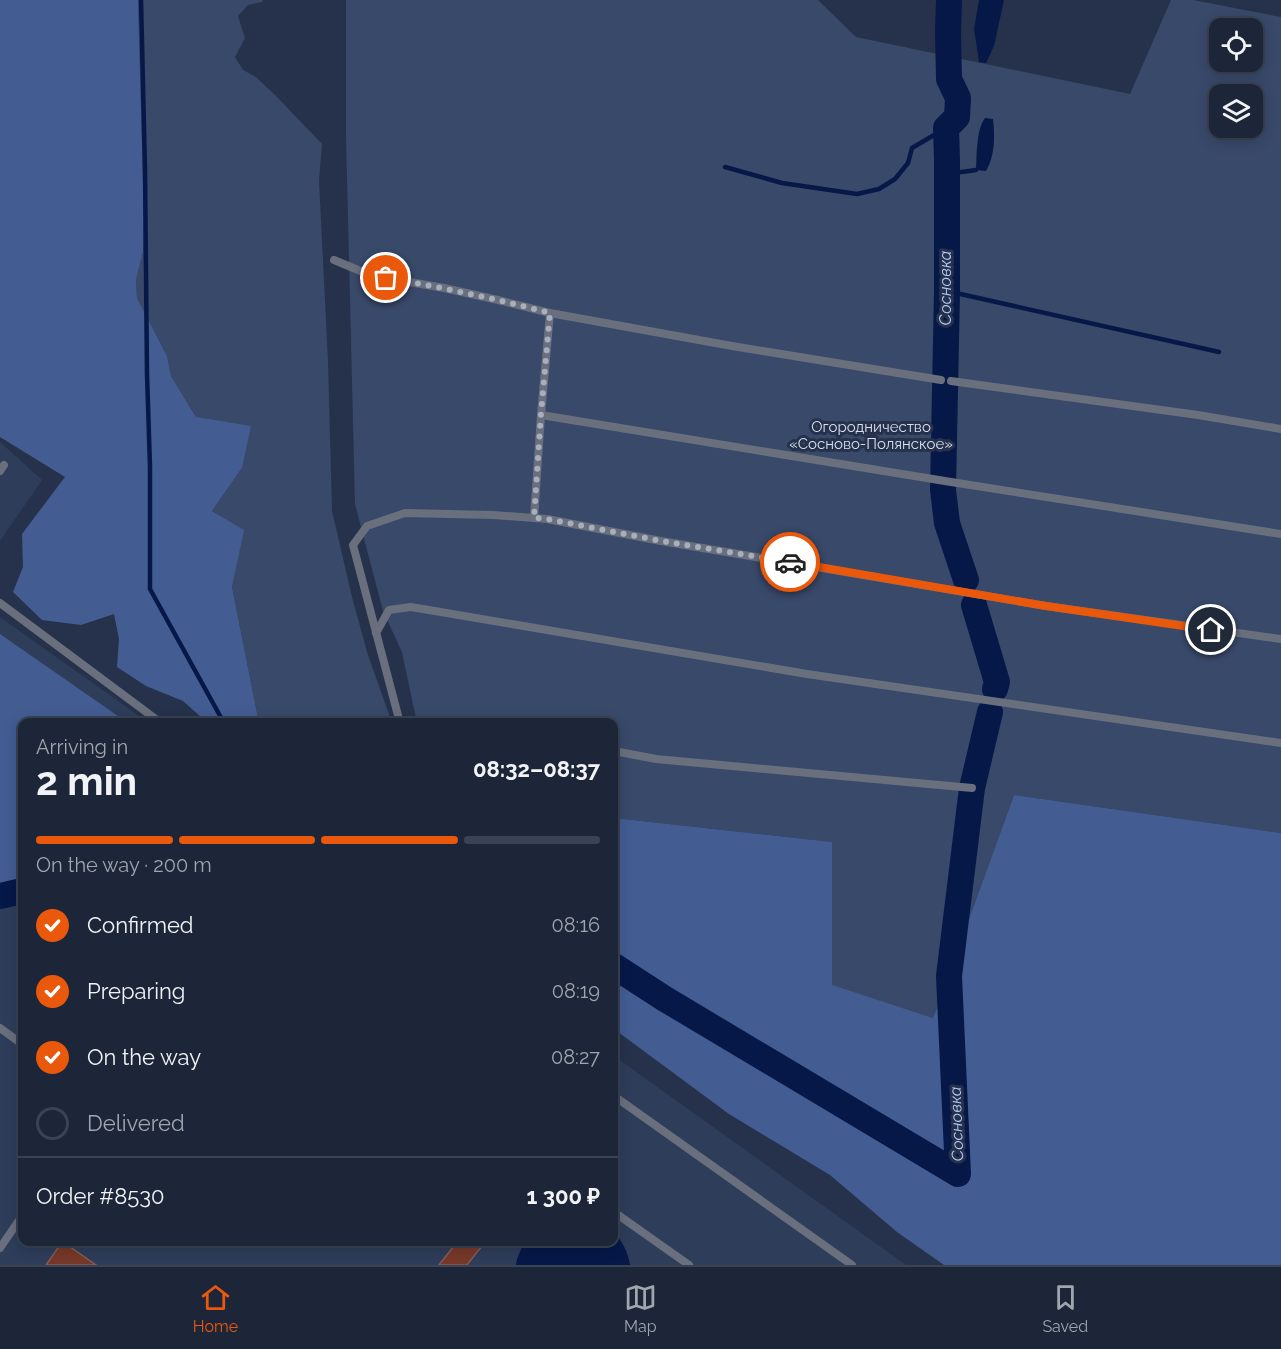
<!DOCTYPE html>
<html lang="en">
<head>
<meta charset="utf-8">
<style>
	:root { --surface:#1c2638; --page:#293243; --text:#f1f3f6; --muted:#a0a5ae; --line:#3a4353; --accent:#ea580c }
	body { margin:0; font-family:Raleway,sans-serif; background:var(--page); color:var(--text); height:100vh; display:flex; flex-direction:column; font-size:22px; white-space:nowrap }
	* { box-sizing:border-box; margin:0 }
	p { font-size:20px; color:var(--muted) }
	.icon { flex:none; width:33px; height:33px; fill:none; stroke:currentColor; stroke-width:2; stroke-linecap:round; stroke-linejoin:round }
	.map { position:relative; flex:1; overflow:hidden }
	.side { position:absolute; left:18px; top:718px; width:600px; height:528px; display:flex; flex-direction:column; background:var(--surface); border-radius:12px; box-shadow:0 3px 15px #0003,0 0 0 2px var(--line) }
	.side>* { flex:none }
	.buttons { position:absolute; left:1209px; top:18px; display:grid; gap:12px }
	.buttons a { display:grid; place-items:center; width:54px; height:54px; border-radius:12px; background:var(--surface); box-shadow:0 3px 15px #0003,0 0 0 2px var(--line); font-size:30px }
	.pin { position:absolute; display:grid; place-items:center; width:51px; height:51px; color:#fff; margin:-26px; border:3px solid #fff; border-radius:50%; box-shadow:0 2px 6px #0007 }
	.courier { position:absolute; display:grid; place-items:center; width:60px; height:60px; margin:-30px; border:4px solid #ea580c; border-radius:50%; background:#fff; color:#222; box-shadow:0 2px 8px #0007 }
	.overview em { font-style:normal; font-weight:700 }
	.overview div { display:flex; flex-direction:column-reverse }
	.overview { display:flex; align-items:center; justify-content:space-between; height:102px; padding:0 18px }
	h1 { font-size:39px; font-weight:700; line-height:45px }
	.bar { display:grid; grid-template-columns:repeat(4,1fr); gap:9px 6px; align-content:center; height:72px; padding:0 18px }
	.bar i { height:8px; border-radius:4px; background:var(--line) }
	.bar .on { background:var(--accent) }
	.bar p { grid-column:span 4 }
	.line { display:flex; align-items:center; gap:15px; padding:0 18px; border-top:2px solid var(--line) }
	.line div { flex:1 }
	ol { padding:0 18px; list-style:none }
	li { display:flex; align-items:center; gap:18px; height:66px }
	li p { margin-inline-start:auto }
	li .icon { padding:6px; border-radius:50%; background:var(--accent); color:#fff; stroke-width:4 }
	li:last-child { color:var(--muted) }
	li i { width:33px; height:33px; border:3px solid var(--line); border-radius:50% }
	.menu { display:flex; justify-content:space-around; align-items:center; height:84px; border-top:2px solid var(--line); background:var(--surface); font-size:16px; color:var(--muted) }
	.menu a { display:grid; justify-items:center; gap:3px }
	.menu .on { color:var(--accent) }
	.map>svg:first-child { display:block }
	.built { fill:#2e3d5a }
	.green { fill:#39496a; fill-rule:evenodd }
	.forest { fill:#435d93 }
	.water { fill:#061848 }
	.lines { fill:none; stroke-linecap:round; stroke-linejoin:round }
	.stream { stroke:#061848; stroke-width:4.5 }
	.river { stroke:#061848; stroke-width:26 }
	.building { fill:#773829; stroke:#805e55; stroke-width:1.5 }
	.service { stroke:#696f7c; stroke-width:8 }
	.done { stroke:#a7afbe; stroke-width:6; stroke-dasharray:0 10.8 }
	.route { stroke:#ea580c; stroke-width:8 }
	.labels { text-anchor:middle; stroke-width:6; stroke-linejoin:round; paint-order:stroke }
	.park-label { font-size:15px; fill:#d7dff0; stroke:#26324b }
	.water-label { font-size:16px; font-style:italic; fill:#b4cdfe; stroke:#26324b }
</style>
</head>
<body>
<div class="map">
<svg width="1281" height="1265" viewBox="0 0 1281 1265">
	<rect width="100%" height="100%" fill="#26324b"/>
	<g class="built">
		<path d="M0,442l42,38 -42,61z"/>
		<path d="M0,617l149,106h-127v519h592v-186l292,209h-906z"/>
	</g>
	<g class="green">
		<path d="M138,0h125l-1,2 -14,3 -10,11 7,22 -10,19 8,13 13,7 22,21 44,46 -3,36 9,181 4,150 21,90 15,54 24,68h-133l-27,-136 11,-57 -31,-19 30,-43 -46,-51 -25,-41 -4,-20 -30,-58 -1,-18 7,-28 1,-34z"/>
		<path d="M346,0h472l38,37 274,57 41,-94h22l88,17v816l-267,-38 -81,223 -101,-32 -1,-144 -217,-24v-95h-197l-15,-71 -19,-41 -28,-107 -9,-368zM1220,28h32v34h-32zM1220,94h32v34h-32z"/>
	</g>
	<g class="forest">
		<path d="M0,0h138l6,218 -1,34 -7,28 1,18 30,58 4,20 25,41 55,9 -9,42 -30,43 32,19 -12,57 27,136h-58v-6l-18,-16 -37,-15 -29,-19 2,-28 -5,-25 -33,11 -39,-5 -29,-28 10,-25 -1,-33 43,-57 -65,-40z"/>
		<path d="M0,634l128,89h-106v159l-22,5z"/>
		<path d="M1014,795l267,38v432h-337l-47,-33 -67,-57 -101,-61 -115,-85v-211l218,24v143l101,33z"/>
	</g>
	<g class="water">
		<path d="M979,0h25l-10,46 -8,17 -7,-1 -5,-33z"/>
		<path d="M985,118l8,1c2,17 2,37 -7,52l-10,-1c1,-15 0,-40 9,-52z"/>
		<path d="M614,1231c8,11 14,20 16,34h-114l1,-6 7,-17h90z"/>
	</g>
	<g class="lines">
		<g class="stream">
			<path d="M141,0l4,170 2,204 3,93v122l74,134"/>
			<path d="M725,167l57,16 75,11 22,-5 16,-10 13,-16 4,-15 34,-20"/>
			<path d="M947,174l29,-4"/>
			<path d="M947,291l272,61"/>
		</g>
		<g class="river">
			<path d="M949,0l-1,32 1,47 9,19 -1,19 -11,11 1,32v131l-4,199 4,33 19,57"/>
			<path d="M974,605l23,77 -2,7"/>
			<path d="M0,896l22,-5"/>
			<path d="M614,966l51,33 293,175 -9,-198 23,-188 18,-76"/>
		</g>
	</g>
	<g class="building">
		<path d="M62,1242h1l33,23h-50z"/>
		<path d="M457,1242h28l-18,23h-28z"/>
	</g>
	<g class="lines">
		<g class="service">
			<path d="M334,260l36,15 74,13 54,12 52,13 182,33 209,34"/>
			<path d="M951,381l247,34 83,14"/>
			<path d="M541,415l410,67 330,52"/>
			<path d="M0,471l4,-6"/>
			<path d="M534,518l7,-103 9,-102"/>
			<path d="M0,603l161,120"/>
			<path d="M376,633l13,-23 22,-3 396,67 474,69"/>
			<path d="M400,723l-47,-178 14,-19 38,-13 88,2 54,4 114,22 385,65 235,33"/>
			<path d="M614,751l42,8 316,29"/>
			<path d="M0,1028l22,16"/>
			<path d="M614,1096l238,169"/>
			<path d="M614,1212l75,53"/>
			<path d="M0,1248l22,-32"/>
		</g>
	</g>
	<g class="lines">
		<path class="done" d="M386,278c55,9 110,21 164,35l-9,101 -7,104 13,1 114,22 129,21"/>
		<path class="route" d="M790,562l256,44 165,24"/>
	</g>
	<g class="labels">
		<g class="park-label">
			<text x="871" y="432">Огородничество<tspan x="871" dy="17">«Сосново-Полянское»</tspan></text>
		</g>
		<g class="water-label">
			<text transform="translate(945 288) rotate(-90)" y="6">Сосновка</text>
			<text transform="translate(956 1124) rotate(-92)" y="6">Сосновка</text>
		</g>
	</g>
</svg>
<div class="buttons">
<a><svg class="icon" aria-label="locate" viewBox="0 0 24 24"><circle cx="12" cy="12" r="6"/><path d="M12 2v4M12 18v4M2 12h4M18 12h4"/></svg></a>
<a><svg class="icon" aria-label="layers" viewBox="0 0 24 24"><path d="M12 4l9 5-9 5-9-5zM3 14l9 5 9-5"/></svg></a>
</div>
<div class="pin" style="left:386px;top:278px;background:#ea580c"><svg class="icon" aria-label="bag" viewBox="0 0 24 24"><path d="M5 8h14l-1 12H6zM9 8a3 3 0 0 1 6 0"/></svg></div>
<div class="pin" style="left:1211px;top:630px;background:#1f2937"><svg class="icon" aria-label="home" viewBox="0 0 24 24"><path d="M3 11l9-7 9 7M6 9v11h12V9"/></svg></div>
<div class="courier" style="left:790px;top:562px"><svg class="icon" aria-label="car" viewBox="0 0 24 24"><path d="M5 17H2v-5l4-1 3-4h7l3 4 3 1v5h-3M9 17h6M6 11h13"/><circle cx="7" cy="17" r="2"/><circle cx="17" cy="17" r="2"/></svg></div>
<section class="side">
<div class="overview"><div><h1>2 min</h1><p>Arriving in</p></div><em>08:32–08:37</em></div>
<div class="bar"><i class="on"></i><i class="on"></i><i class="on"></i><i></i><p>On the way · 200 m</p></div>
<ol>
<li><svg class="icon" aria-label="check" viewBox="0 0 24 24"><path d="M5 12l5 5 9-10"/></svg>Confirmed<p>08:16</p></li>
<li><svg class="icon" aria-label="check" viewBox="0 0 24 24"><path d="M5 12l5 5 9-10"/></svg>Preparing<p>08:19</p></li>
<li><svg class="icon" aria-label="check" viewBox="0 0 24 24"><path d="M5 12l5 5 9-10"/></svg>On the way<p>08:27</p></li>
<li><i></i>Delivered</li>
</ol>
<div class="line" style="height:78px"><div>Order #8530</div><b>1 300 ₽</b></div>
</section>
</div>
<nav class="menu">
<a class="on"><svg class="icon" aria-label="home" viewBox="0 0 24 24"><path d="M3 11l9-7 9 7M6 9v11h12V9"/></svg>Home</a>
<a><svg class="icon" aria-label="map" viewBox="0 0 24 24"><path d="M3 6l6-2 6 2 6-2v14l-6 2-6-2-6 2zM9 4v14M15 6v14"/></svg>Map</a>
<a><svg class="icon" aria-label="saved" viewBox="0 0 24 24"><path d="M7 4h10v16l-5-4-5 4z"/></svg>Saved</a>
</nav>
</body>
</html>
